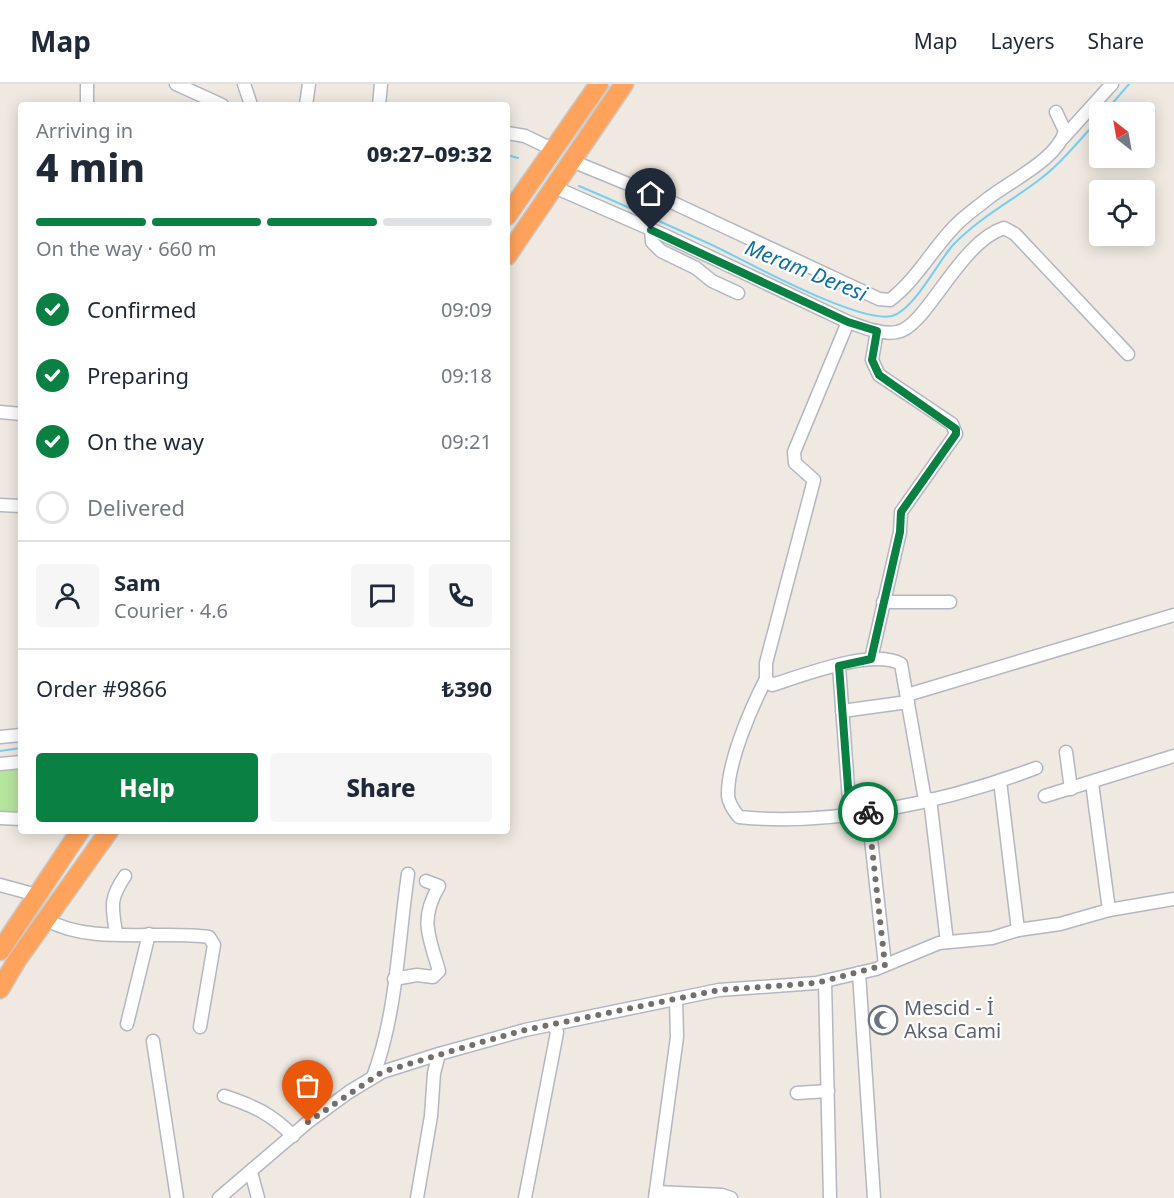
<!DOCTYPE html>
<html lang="en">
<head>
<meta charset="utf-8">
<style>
	:root { --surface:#fff; --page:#f6f6f7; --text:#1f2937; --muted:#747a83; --line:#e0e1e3; --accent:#0b8043 }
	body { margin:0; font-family:"Noto Sans",sans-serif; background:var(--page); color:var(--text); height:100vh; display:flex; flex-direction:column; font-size:22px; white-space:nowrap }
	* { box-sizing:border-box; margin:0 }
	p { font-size:20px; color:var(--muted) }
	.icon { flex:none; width:33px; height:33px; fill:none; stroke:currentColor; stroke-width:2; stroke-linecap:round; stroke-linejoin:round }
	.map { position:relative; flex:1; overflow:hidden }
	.details { position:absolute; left:18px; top:18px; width:492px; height:732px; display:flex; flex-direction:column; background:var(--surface); border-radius:6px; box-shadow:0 3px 15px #0003 }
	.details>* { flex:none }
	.needle { width:39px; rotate:329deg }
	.tools { position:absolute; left:1089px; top:18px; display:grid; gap:12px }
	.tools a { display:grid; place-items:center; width:66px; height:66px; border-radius:6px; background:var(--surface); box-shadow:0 3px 15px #0003; font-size:30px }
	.pin { position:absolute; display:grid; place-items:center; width:51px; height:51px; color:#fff; margin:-62px -26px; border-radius:50% 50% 50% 0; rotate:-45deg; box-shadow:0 0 6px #0007 }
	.pin .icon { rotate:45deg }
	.courier { position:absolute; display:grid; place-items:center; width:60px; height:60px; margin:-30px; border:4px solid #0b8043; border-radius:50%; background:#fff; color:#222; box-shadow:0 2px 8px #0007 }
	.headline em { font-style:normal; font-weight:800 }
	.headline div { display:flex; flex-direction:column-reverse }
	.headline { display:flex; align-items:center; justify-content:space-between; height:102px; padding:0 18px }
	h1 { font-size:39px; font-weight:800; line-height:45px }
	.bar { display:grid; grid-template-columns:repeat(4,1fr); gap:9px 6px; align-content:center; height:72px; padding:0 18px }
	.bar i { height:8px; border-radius:4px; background:var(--line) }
	.bar .selected { background:var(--accent) }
	.bar p { grid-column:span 4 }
	.line { display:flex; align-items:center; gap:15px; padding:0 18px; border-top:2px solid var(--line) }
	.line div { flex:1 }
	.round { display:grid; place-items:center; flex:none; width:63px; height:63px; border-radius:6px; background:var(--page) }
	ol { padding:0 18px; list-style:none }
	li { display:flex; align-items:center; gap:18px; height:66px }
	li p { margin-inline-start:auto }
	li .icon { padding:6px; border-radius:50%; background:var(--accent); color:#fff; stroke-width:4 }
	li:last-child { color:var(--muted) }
	li i { width:33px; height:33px; border:3px solid var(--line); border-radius:50% }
	.action { display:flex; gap:12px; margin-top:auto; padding:12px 18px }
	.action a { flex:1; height:69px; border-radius:6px; background:var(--accent); color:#fff; font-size:24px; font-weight:800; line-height:69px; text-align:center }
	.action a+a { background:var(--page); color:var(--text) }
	header { display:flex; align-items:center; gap:36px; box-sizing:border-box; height:84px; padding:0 30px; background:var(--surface); border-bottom:2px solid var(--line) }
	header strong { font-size:28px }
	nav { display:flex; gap:33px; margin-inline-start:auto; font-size:21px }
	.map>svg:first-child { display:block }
	.green { fill:#b6e59e }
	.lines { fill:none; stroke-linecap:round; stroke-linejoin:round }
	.stream { stroke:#75cff0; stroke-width:2 }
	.minor-casing { stroke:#b4b7c1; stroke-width:15 }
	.highway-casing { stroke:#c9c9c9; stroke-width:21 }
	.minor { stroke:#fff; stroke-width:12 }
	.highway { stroke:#ffa35c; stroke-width:18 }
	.done { stroke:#726f6d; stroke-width:6; stroke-dasharray:0 10.8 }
	.route { stroke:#0b8043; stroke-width:8 }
	.labels { text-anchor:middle; stroke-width:4.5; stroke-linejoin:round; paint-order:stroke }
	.worship-label { font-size:20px; fill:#5b616d; stroke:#fff; text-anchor:start }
	.water-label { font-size:21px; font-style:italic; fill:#0d6fa3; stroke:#fff }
</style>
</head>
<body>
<header>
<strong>Map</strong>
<nav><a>Map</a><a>Layers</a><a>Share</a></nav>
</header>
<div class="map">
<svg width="1174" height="1114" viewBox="0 0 1174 1114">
	<rect width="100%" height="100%" fill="#efe9e1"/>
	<path class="green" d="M21,679v48h-21v-45z"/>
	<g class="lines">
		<g class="stream">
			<path d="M1105,28l24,-28"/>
			<path d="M507,71l11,3"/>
			<path d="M579,102c45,19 89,39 133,59 34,16 147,79 180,71 22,-6 45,-53 61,-71 26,-27 57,-43 86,-65 23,-17 41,-41 61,-62"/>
			<path d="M0,667l21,-3"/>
		</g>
		<g class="minor-casing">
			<g id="minor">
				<path d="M176,0l46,21"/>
				<path d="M244,0l7,21"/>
				<path d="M87,21v-21"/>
				<path d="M306,21l3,-21"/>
				<path d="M379,21l2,-21"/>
				<path d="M507,49l18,3 29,14"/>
				<path d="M1063,54l49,-54"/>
				<path d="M572,77l95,39 212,99 11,1c26,-20 42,-50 64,-73 9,-10 21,-18 32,-27 22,-18 71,-40 79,-69l-9,-19"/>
				<path d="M554,103l110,48 184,87c15,5 33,13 49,10 29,-4 62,-90 107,-104l11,6 113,120"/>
				<path d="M651,146l1,12 9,9 35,17 16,13 26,12"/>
				<path d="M848,238l-54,130 1,11 19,17 -48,183v16l6,6c32,-10 101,-37 129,-21l24,136"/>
				<path d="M0,328l21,2"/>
				<path d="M0,421l21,1"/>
				<path d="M883,518h67"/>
				<path d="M871,575l29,-127 1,-20 55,-78 -4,-10 -73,-49 -7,-15 5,-29"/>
				<path d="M839,582l11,148"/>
				<path d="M766,595c-15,29 -39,84 -38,117 1,8 6,15 11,21 94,10 209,-16 297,-49"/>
				<path d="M907,611l267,-80"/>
				<path d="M842,627l66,-9"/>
				<path d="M0,653l21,-2"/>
				<path d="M1066,668l5,37"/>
				<path d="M0,680l21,-2"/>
				<path d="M1000,697l18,149"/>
				<path d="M1092,699l17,127"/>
				<path d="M1045,712l129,-40"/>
				<path d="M930,715l17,143"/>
				<path d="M868,728l17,153"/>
				<path d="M0,734l21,1"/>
				<path d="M0,801l37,10"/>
				<path d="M47,836c44,25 112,10 162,17l5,8 -14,82"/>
				<path d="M116,849c-4,-26 -7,-34 9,-57"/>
				<path d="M859,889l15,225"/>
				<path d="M394,895l23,-4 16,2 6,-6c-10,-35 -20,-51 0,-85l-13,-5"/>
				<path d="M825,897l5,217"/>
				<path d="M127,940l22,-90"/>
				<path d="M153,957l24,157"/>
				<path d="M373,993c24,-64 25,-135 35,-203"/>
				<path d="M797,1009l31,-2"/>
				<path d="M224,1012c28,9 48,18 69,40"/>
				<path d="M251,1088l7,26"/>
				<path d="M656,1108l66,3 9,3"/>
				<path d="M219,1114l89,-76 41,-30 33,-20 57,-18 86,-24 194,-40 97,-7 60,-14 63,-26 53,-5 26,-8 42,-6 49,-14 65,-11"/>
				<path d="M417,1114l14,-82 3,-43 5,-19"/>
				<path d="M525,1114l30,-155 2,-11 -4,-7"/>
				<path d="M655,1114l22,-161 -1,-38"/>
			</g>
		</g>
		<g class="highway-casing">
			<g id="highway">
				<path d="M507,132l92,-132"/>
				<path d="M507,172l117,-172"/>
				<path d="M0,867l80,-120"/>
				<path d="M0,905l17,-29 92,-129"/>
			</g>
		</g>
		<use href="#minor" class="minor"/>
		<use href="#highway" class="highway"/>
	</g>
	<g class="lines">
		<path class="done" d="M308,1038l74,-50 100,-30 43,-12 194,-40 97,-7 69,-18 -17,-153"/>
		<path class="route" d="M651,146l197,92 29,9 -5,29 7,15 77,54v5l-55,78 -1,20 -29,127 -32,7 11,148 18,-2"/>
	</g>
	<defs>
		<g id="mosque-ring" transform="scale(1.5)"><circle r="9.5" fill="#fff" stroke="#6b7280" stroke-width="1.5"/><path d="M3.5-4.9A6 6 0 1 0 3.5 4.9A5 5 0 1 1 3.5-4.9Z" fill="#6b7280"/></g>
	</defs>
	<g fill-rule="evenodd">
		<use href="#mosque-ring" x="883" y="936"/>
	</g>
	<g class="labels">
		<g class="worship-label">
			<text x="904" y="931">Mescid - İ<tspan x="904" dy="23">Aksa Cami</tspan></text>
		</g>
		<g class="water-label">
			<text transform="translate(806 187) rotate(22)" y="7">Meram Deresi</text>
		</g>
	</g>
</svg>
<div class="tools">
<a><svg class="needle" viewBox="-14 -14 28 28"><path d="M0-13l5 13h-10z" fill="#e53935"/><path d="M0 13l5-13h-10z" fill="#747a83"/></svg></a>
<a><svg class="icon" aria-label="locate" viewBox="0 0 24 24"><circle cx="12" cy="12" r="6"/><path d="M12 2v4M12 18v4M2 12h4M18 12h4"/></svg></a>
</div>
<div class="pin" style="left:308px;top:1038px;background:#ea580c"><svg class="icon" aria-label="bag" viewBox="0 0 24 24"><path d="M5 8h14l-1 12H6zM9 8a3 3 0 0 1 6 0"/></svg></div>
<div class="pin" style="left:651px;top:146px;background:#1f2937"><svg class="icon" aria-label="home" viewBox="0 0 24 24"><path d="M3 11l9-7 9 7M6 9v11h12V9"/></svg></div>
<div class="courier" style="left:868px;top:728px"><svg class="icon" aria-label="bike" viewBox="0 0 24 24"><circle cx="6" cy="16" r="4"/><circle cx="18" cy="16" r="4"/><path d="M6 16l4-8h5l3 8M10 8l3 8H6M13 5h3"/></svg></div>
<section class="details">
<div class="headline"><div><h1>4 min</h1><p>Arriving in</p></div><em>09:27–09:32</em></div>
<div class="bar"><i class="selected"></i><i class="selected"></i><i class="selected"></i><i></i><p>On the way · 660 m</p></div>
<ol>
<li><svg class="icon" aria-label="check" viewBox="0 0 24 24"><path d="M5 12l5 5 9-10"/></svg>Confirmed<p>09:09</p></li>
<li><svg class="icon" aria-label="check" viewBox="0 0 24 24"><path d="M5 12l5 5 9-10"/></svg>Preparing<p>09:18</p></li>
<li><svg class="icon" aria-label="check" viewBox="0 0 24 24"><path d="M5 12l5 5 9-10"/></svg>On the way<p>09:21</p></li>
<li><i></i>Delivered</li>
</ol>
<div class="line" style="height:108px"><a class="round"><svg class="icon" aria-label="person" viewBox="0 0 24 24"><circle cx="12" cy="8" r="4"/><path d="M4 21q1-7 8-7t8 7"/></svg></a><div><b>Sam</b><p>Courier · 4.6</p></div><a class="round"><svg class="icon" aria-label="chat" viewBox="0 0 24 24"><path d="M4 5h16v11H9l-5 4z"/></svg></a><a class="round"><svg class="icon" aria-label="phone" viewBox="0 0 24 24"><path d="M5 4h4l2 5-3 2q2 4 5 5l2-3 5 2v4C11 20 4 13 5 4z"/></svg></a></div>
<div class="line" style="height:78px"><div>Order #9866</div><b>₺390</b></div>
<div class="action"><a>Help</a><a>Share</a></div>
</section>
</div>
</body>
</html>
